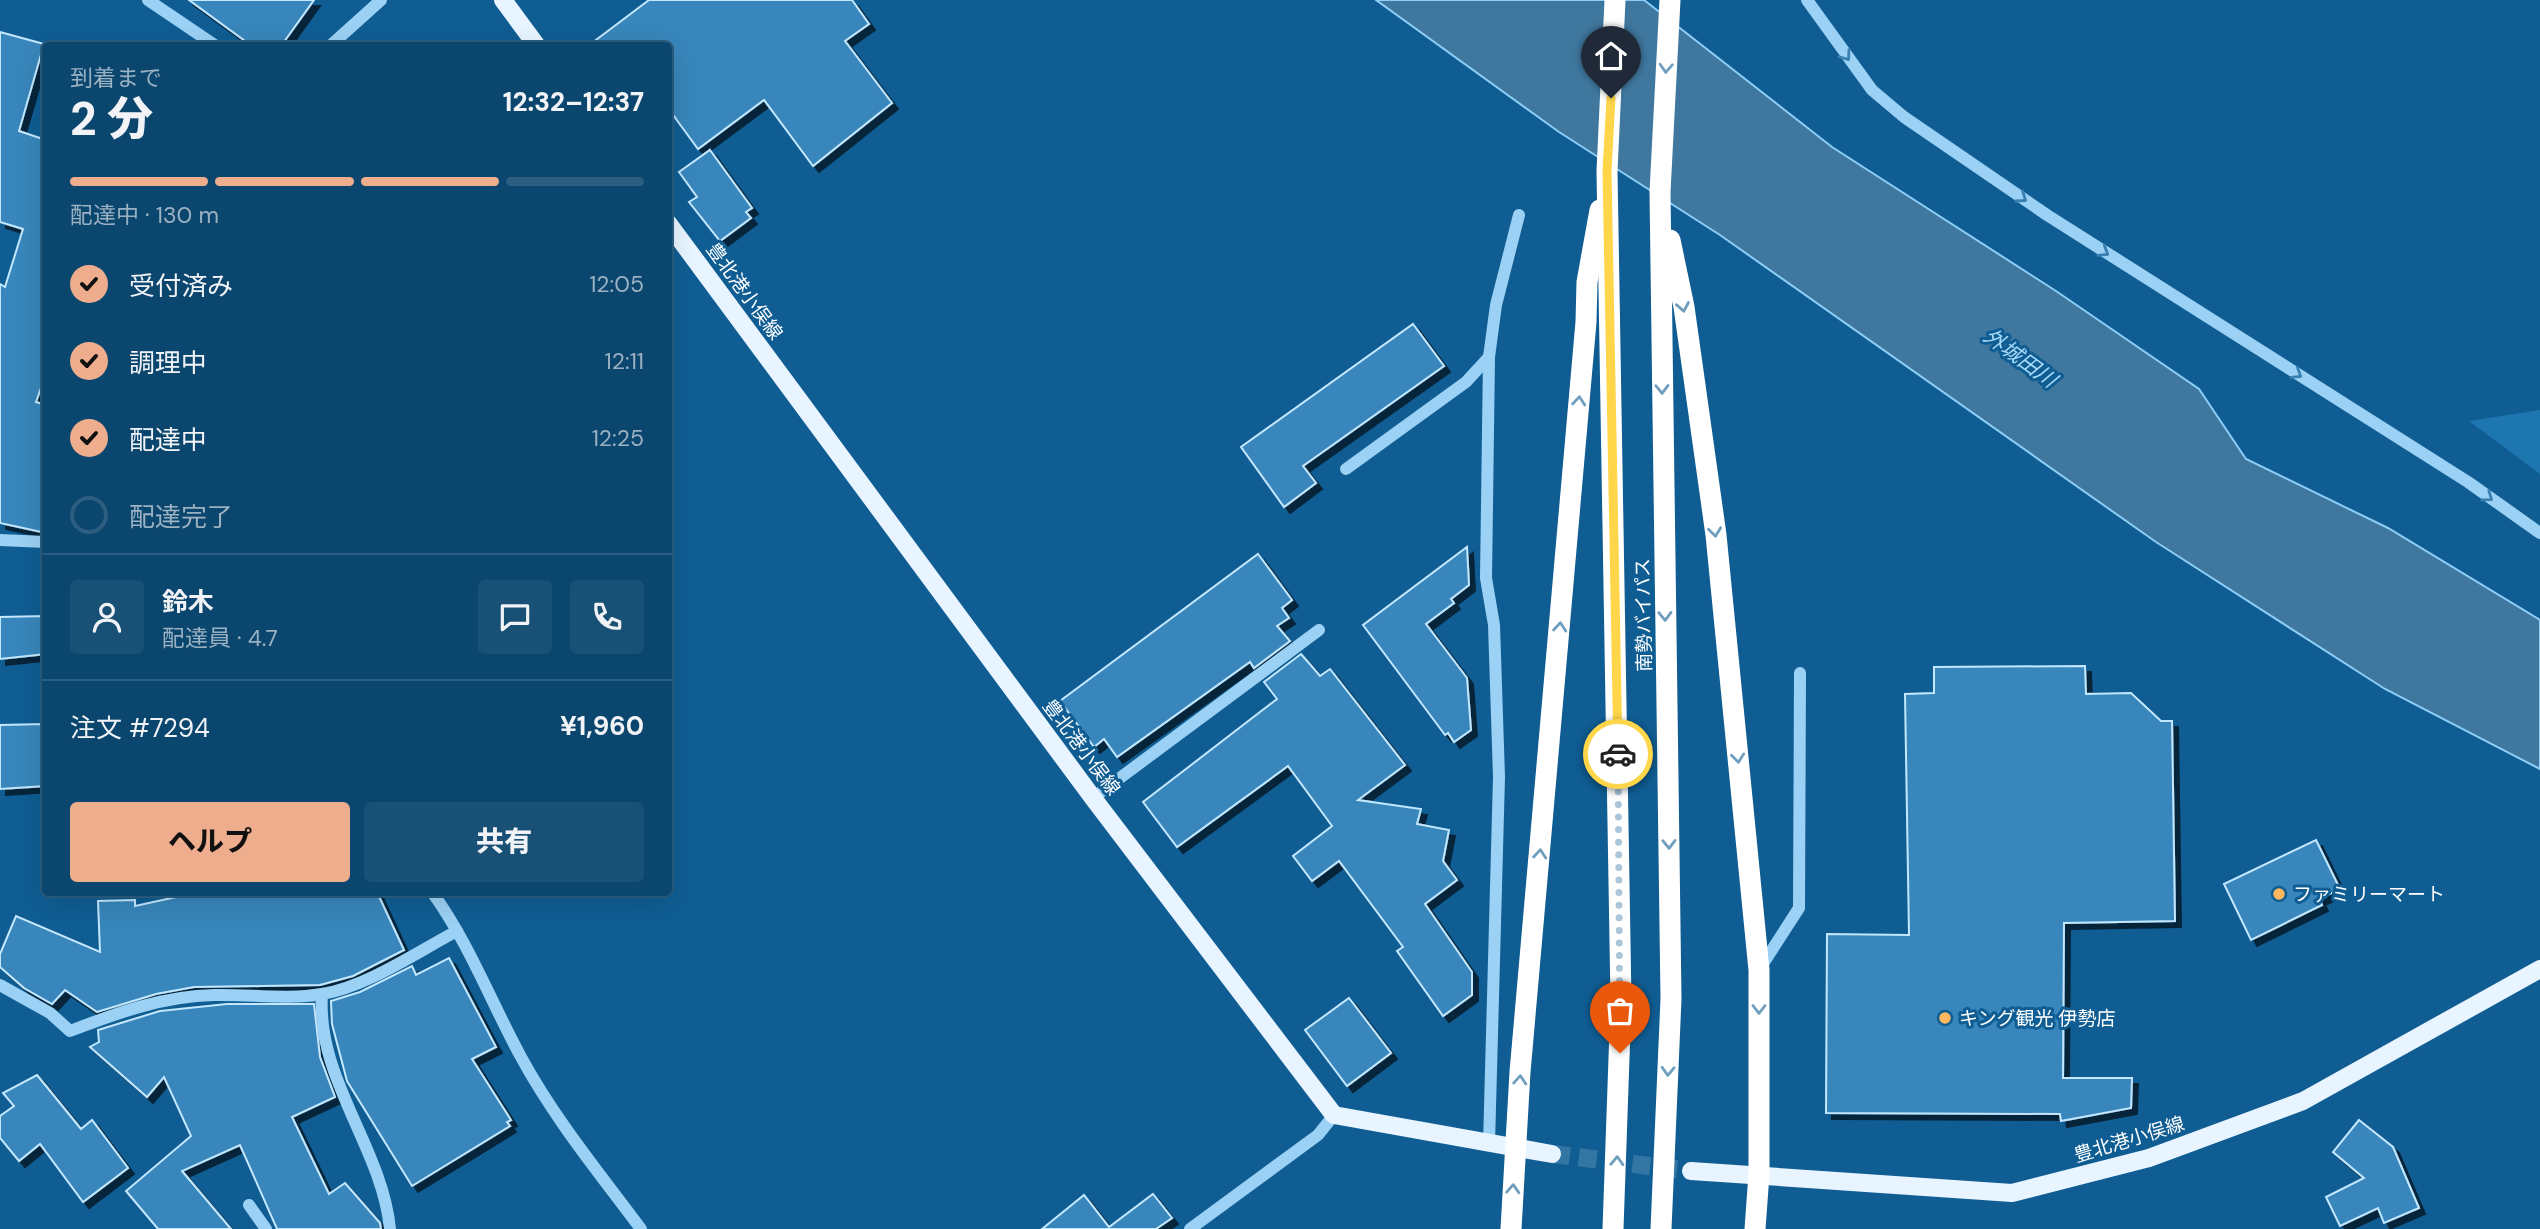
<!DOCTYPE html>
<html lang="ja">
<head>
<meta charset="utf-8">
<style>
	:root { --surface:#0b466e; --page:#195076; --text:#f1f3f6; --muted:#9ab1c2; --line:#2b5e81; --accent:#eead8d }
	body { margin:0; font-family:"DM Sans","Noto Sans JP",sans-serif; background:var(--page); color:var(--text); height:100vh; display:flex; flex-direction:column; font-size:26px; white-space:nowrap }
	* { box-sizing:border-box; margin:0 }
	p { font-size:23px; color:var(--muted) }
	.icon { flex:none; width:38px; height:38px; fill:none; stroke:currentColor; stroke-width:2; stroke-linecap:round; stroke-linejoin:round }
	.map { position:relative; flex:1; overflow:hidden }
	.sheet { position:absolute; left:42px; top:42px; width:630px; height:854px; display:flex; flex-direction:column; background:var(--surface); border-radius:7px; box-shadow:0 7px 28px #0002,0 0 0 2px var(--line) }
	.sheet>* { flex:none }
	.pin { position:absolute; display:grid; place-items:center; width:60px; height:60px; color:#fff; margin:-72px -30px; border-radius:50% 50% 50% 0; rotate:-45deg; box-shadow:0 0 7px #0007 }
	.pin .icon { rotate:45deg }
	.courier { position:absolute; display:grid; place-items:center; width:70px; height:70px; margin:-35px; border:5px solid #ffd54a; border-radius:50%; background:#fff; color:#222; box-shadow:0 2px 9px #0007 }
	.overview em { font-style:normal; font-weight:800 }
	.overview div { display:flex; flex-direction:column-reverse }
	.overview { display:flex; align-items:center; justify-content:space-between; height:119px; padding:0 28px }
	h1 { font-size:46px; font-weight:800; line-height:52px }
	.bar { display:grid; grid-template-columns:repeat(4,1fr); gap:10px 7px; align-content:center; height:84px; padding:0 28px }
	.bar i { height:9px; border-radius:5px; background:var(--line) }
	.bar .active { background:var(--accent) }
	.bar p { grid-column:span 4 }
	.line { display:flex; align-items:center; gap:18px; padding:0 28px; border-top:2px solid var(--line) }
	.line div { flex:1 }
	.round { display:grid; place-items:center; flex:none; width:74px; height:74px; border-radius:7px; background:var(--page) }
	ol { padding:0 28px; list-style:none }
	li { display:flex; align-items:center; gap:21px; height:77px }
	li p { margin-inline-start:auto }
	li .icon { padding:7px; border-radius:50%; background:var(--accent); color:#111; stroke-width:4 }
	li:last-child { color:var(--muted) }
	li i { width:38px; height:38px; border:4px solid var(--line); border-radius:50% }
	.action { display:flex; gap:14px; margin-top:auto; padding:14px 28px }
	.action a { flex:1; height:80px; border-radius:7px; background:var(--accent); color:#111; font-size:28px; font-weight:800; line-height:80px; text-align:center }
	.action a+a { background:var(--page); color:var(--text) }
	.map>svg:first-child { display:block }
	.green { fill:#1e76b0 }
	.water { fill:#3f779e; stroke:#8ccef7; stroke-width:2 }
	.building { fill:#3786bb; stroke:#c3e7fe; stroke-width:2; filter:url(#shadow) }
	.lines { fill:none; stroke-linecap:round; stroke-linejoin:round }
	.major-tunnel { stroke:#3375a3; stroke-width:18; stroke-dasharray:18 9; stroke-linecap:butt }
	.minor { stroke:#9bd1f4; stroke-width:12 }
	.major { stroke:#e8f4ff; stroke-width:18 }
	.highway { stroke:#fff; stroke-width:21 }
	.oneway { stroke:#3980b0 }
	.oneway2 { stroke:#6f9ebe }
	.done { stroke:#abc6d9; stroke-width:7; stroke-dasharray:0 12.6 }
	.route { stroke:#ffd54a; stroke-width:9 }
	.poi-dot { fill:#ffb85e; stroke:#0f5d93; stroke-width:2.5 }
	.labels { text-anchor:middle; stroke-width:6; stroke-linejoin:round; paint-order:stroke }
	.street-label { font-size:19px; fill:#fff; stroke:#0f5d93 }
	.poi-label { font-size:19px; fill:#fff; stroke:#0f5d93; text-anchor:start }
	.water-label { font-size:21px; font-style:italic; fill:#a7dafb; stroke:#0f5d93 }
</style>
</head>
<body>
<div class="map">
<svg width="2540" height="1229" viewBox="0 0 2540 1229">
	<defs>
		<filter id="shadow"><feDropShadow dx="6" dy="6" stdDeviation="0" flood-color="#0009"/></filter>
	</defs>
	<rect width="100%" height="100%" fill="#0f5d93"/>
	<path class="green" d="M2540,410v64l-71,-53z"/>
	<path class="water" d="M1376,0h268l188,147 224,144 143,98 47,70 142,69 152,92v149l-155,-80 -229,-147 -436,-307 -161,-103z"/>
	<g class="building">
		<path d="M189,0h125l-33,46h-29z"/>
		<path d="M649,0h203l17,24 -24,17 47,62 -79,63 -49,-66 -66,49 -30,-41v-62h-80z"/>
		<path d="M0,32l44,12 -25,87 27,9v234l-10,28 10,3v128l-46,-10v-239l5,3 18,-58 -23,-7z"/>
		<path d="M710,150l42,58 -6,4 5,6 -31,23 -31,-39 8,-5 -18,-25z"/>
		<path d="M1413,324l31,42 -141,100 13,17 -32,24 -43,-60z"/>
		<path d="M1467,547l2,38 -18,14 3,4 -28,21 41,54 4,52 -17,12 -6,-9 -3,2 -82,-110z"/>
		<path d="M1258,554l34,46 -10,8 7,10 -12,8 13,15 -36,27 -4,-6 -133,95 -13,-18 -10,8 -34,-46z"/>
		<path d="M46,616v38l-46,5v-42z"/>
		<path d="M1301,654l19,22 10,-7 75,96 -47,35 63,9 -4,15 32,6 -6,31 14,19 -32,24 47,68v23l-29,21 -46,-65 6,-4 -64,-86 -27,20 -19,-25 39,-30 -44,-60 -111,81 -34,-45 134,-103 -13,-17z"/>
		<path d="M2085,666l1,28 45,-1 30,28h11l3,200 -111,2 -1,155h69l-1,30 -70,13 -1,-7 -234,-1 1,-179 82,1 -4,-241 29,-1v-26z"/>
		<path d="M46,724v62l-46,3v-64z"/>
		<path d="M2316,840l24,49 -21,10 3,6 -71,35 -27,-56z"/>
		<path d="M199,892h178l27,58 -51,26 -33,9 -126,2 -38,7 -59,18 -32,-22 -13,14 -28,-16 -24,-21v-13l16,-38 84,36 -2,-51 37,-1v6z"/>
		<path d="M449,958l47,89 -24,12 39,61 -4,2 3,4 -98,60 -65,-105 -15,-57 -1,-23 29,-9 52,-26 4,9z"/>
		<path d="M1349,998l42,55 -44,33 -42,-56z"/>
		<path d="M227,1004h87l6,53 15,40 -43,20 37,77 16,-11 35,40 1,6h-104l-37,-84 -58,26 49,58h-73l-32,-38 65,-55 -27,-59 -17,20 -57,-50 9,-5 -1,-12 62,-19z"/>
		<path d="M37,1075l44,54 11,-9 36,48 -45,34 -43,-58 -21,17 -19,-23v-22l14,-10 -11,-13z"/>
		<path d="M2359,1120l34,27 26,61 -35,15 -6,-15 -38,18 -14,-29 38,-19 -31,-26z"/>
		<path d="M1153,1194l19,24 -16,11h-114l42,-34 25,32z"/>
	</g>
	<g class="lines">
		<path class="major-tunnel" d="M1552,1154l139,17"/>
		<g class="minor">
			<path d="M148,0l68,46"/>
			<path d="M1807,0l65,90 32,27 143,98 421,267 72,51"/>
			<path d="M330,46l51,-46"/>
			<path d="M1346,469l120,-87 23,-25"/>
			<path d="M0,540l46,2"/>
			<path d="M1093,798l226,-168"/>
			<path d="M432,892c37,51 59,110 89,165 33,61 79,117 120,172"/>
			<path d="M1759,970l40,-62 1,-235"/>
			<path d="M0,985l50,28 20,18c47,-18 93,-35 144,-36 36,-1 72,5 108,-1 44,-7 95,-42 135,-63"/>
			<path d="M322,994c-6,85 60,153 68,235"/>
			<path d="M1489,1144l10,-367 -5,-152 -8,-47 3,-221 7,-52 23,-90"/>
			<path d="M249,1205l17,24"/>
			<path d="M1190,1229l128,-94 16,-20"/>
		</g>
		<g class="major">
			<path d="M503,0l34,46"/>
			<path d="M668,223l425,575 241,317 218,39"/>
			<path d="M1691,1171l321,22 137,-35 154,-57 237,-132"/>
		</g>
		<g class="highway">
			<path d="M1670,240l14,67 32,228 43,435v204l-4,55"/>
			<path d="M1511,1229l9,-157 66,-750 1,-40 13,-72"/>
			<path d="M1613,1229l8,-228 -14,-830 8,-171"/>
			<path d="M1661,1229l10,-230 -11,-807 10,-192"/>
		</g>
	</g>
	<defs><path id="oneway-chevron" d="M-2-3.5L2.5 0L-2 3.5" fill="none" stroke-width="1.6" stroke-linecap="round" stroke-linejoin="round" transform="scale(1.75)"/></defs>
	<g class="oneway">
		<use href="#oneway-chevron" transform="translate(1846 56) rotate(54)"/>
		<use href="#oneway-chevron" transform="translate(2022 198) rotate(35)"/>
		<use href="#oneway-chevron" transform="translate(2104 252) rotate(32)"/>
		<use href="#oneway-chevron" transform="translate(2297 374) rotate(32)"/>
		<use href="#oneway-chevron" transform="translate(2488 497) rotate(36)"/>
	</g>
	<g class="oneway2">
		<use href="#oneway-chevron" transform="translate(1666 68) rotate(93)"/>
		<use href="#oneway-chevron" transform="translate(1683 307) rotate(80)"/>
		<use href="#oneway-chevron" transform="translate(1662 389) rotate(89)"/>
		<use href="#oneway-chevron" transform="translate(1579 401) rotate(-85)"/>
		<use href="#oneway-chevron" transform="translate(1715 532) rotate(83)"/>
		<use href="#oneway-chevron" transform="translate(1665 616) rotate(89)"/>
		<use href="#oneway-chevron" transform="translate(1560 627) rotate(-85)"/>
		<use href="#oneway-chevron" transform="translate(1738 758) rotate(84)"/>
		<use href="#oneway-chevron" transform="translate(1669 844) rotate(89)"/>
		<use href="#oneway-chevron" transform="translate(1540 854) rotate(-85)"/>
		<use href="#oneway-chevron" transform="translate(1759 1009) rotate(90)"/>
		<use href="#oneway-chevron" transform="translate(1668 1071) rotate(92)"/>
		<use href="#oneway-chevron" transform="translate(1520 1080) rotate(-86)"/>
		<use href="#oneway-chevron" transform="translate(1617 1161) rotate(-88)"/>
		<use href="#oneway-chevron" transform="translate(1513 1189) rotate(-87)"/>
	</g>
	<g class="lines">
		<path class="done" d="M1618,754l2,299"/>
		<path class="route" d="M1611,98l-4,73 11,583"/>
	</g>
	<g class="poi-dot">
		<circle cx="2279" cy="894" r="7"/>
		<circle cx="1945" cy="1018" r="7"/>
	</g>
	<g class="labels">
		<g class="street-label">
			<text transform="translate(745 291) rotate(54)" y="7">豊北港小俣線</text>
			<text transform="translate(1643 615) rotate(-91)" y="7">南勢バイパス</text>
			<text transform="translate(1082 747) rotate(53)" y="7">豊北港小俣線</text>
			<text transform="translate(2129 1139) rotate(-17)" y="7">豊北港小俣線</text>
		</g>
		<g class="poi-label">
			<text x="2293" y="901">ファミリーマート</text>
			<text x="1959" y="1025">キング観光 伊勢店</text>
		</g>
		<g class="water-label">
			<text transform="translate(2020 358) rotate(36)" y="7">外城田川</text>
		</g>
	</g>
</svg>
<div class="pin" style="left:1620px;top:1053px;background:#ea580c"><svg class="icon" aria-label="bag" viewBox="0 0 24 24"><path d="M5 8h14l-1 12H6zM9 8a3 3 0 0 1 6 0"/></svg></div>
<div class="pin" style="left:1611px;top:98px;background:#1f2937"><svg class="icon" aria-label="home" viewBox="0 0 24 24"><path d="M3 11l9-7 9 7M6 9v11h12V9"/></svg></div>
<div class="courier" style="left:1618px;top:754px"><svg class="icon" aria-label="car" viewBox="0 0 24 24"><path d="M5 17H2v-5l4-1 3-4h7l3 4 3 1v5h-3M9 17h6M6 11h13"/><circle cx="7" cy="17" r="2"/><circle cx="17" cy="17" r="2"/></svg></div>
<section class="sheet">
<div class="overview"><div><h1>2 分</h1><p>到着まで</p></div><em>12:32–12:37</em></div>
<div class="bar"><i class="active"></i><i class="active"></i><i class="active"></i><i></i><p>配達中 · 130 m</p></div>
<ol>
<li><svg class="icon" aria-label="check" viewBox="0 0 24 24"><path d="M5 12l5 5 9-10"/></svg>受付済み<p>12:05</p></li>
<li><svg class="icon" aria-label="check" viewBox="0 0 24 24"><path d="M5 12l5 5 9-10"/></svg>調理中<p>12:11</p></li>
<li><svg class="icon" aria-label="check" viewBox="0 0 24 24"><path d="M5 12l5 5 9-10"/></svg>配達中<p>12:25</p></li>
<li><i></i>配達完了</li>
</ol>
<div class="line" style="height:126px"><a class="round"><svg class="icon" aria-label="person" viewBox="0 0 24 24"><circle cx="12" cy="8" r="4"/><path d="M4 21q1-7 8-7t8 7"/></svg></a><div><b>鈴木</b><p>配達員 · 4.7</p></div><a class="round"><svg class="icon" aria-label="chat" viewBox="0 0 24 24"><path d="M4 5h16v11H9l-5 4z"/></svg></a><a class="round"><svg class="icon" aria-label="phone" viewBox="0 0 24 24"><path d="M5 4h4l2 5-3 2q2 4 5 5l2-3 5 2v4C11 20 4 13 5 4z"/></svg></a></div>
<div class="line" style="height:91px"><div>注文 #7294</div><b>¥1,960</b></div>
<div class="action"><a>ヘルプ</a><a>共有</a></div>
</section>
</div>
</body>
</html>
